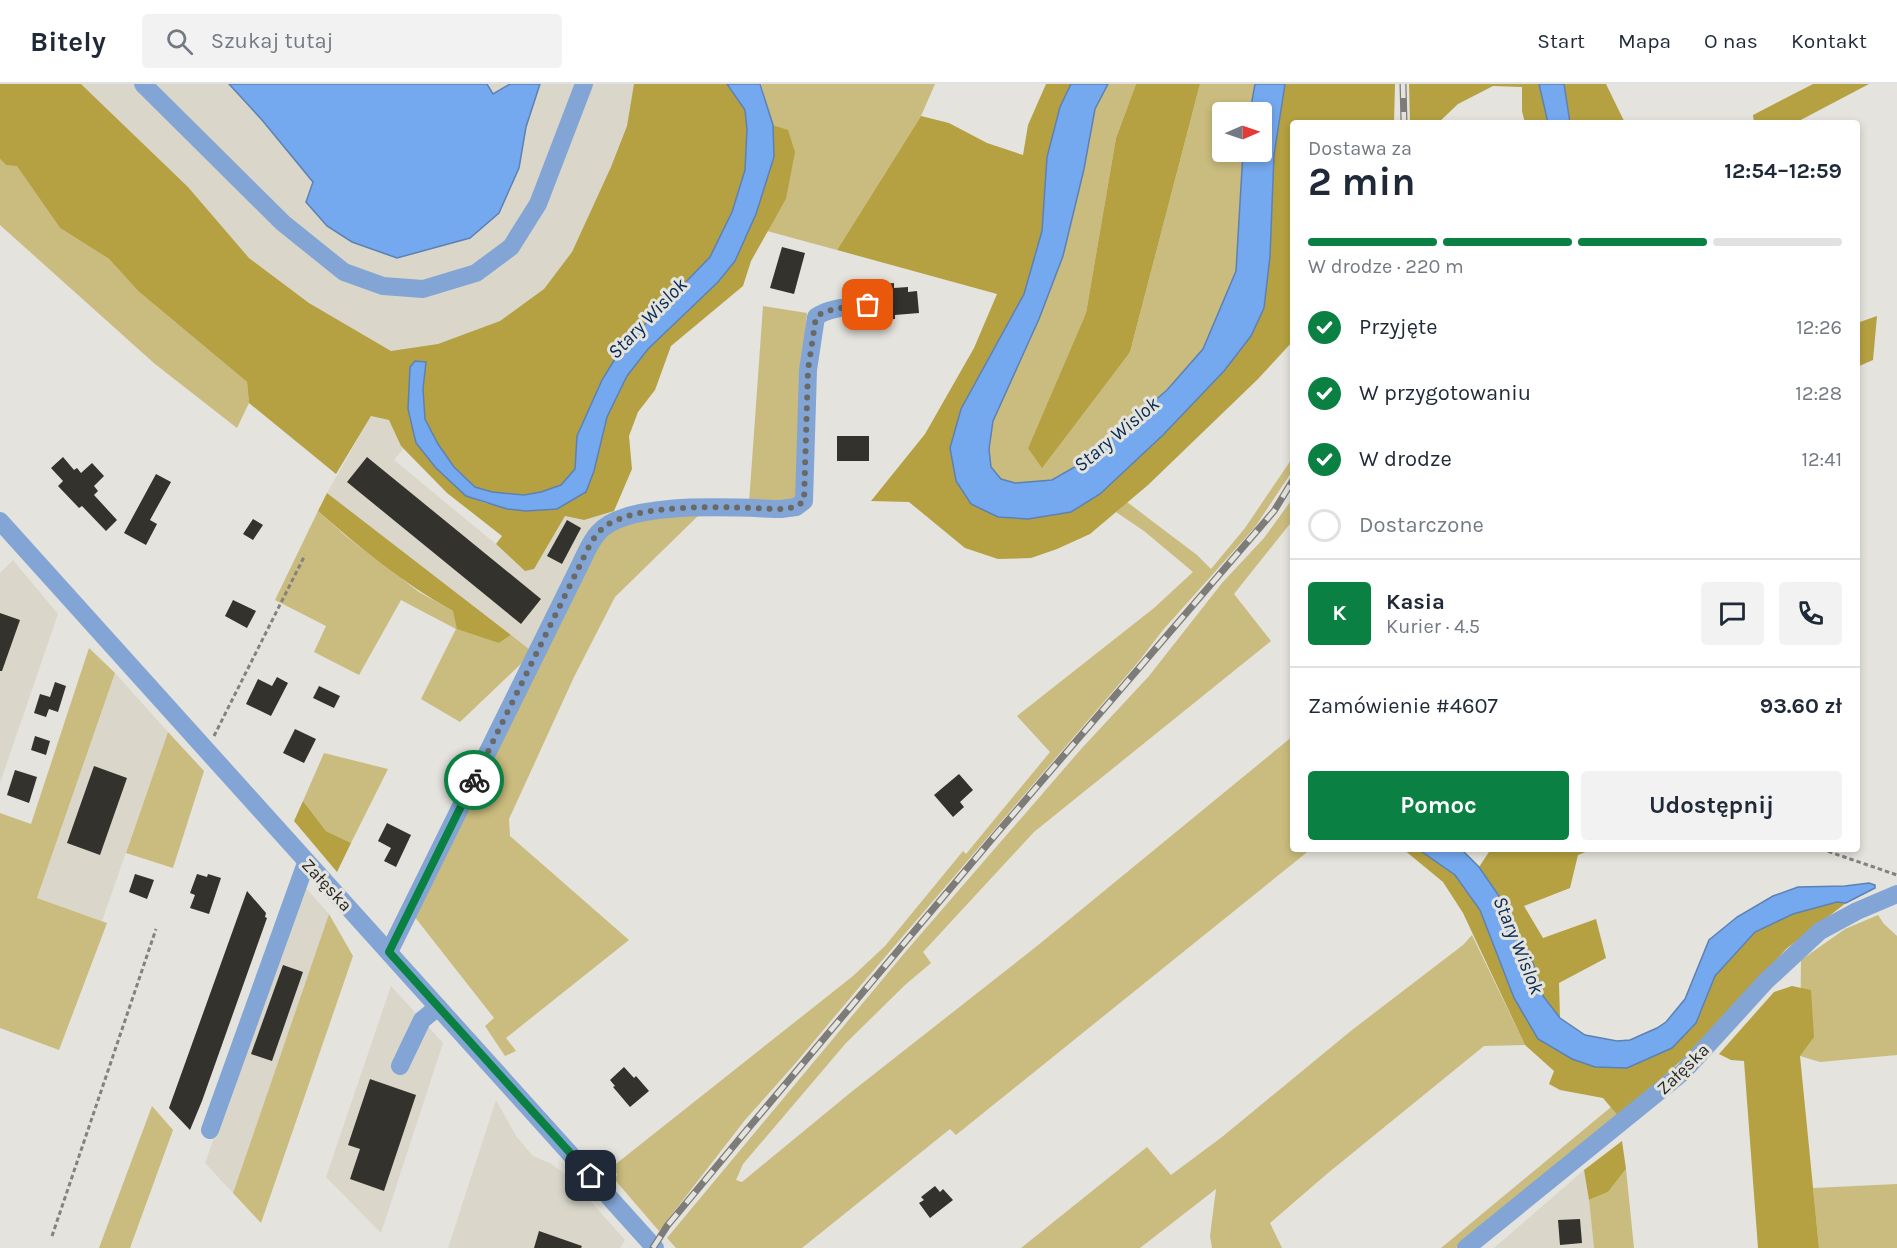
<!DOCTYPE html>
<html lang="pl">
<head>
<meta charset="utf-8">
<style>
	:root { --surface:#fff; --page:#f2f2f3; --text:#1f2937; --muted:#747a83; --line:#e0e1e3; --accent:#0b8043 }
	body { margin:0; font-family:Karla,sans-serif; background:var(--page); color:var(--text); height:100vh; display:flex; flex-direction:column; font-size:22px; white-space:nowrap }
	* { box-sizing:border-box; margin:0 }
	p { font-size:20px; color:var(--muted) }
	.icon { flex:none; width:33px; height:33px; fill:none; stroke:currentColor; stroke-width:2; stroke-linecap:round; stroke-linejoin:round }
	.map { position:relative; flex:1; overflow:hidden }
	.panel { position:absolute; left:1290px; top:36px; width:570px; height:732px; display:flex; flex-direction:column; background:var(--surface); border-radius:6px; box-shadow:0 3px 9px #0003 }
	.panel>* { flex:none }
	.needle { width:39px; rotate:88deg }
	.buttons { position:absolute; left:1212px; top:18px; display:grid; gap:12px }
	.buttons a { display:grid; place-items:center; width:60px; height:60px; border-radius:6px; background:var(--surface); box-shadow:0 3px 9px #0003; font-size:30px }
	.pin { position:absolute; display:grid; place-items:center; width:51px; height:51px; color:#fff; margin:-26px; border-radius:12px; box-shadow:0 3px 9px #0006 }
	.courier { position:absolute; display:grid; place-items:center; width:60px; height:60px; margin:-30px; border:4px solid #0b8043; border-radius:50%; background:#fff; color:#222; box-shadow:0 2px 8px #0007 }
	.overview em { font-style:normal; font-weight:700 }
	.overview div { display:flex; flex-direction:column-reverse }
	.overview { display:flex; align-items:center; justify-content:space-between; height:102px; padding:0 18px }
	h1 { font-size:39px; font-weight:700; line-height:45px }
	.bar { display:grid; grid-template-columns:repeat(4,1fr); gap:9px 6px; align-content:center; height:72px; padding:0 18px }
	.bar i { height:8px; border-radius:4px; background:var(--line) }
	.bar .active { background:var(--accent) }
	.bar p { grid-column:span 4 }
	.line { display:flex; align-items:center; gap:15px; padding:0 18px; border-top:2px solid var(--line) }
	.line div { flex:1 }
	.round { display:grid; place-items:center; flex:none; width:63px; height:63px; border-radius:6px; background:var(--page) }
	ol { padding:0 18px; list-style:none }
	li { display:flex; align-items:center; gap:18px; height:66px }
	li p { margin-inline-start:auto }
	li .icon { padding:6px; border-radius:50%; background:var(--accent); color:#fff; stroke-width:4 }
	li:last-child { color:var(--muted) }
	li i { width:33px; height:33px; border:3px solid var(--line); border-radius:50% }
	.button { display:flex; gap:12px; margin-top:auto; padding:12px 18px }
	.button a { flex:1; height:69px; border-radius:6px; background:var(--accent); color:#fff; font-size:24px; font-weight:700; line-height:69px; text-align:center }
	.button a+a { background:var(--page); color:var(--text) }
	header { display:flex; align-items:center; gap:36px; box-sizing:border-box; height:84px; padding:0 30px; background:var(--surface); border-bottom:2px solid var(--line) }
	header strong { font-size:28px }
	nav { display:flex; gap:33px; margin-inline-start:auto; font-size:21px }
	.search { width:420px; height:54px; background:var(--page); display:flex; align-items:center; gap:15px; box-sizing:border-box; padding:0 21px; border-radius:6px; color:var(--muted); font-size:22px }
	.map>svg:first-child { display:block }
	.built { fill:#dad7ca }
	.green { fill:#cabc7e }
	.forest { fill:#b5a141 }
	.water { fill:#74a8ef; stroke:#5d81b2; stroke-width:1.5 }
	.building { fill:#33322d }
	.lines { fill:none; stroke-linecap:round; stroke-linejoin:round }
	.path { stroke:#83827e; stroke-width:3; stroke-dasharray:4.5 3; stroke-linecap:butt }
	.minor { stroke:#82a5d5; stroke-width:18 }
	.rail-casing { stroke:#7d7c78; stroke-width:7 }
	.rail { stroke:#e4e3dd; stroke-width:4.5; stroke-dasharray:14; stroke-linecap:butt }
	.done { stroke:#696965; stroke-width:6; stroke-dasharray:0 10.8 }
	.route { stroke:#0b8043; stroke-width:8 }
	.labels { text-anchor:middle; stroke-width:6; stroke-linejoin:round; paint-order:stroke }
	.street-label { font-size:18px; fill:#272725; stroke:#e4e3dd }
	.water-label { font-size:20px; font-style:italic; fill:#062955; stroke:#e4e3dd }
</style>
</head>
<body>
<header>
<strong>Bitely</strong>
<div class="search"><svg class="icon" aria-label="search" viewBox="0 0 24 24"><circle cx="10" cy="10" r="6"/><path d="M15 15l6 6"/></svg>Szukaj tutaj</div>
<nav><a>Start</a><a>Mapa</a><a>O nas</a><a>Kontakt</a></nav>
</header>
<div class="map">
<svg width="1897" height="1164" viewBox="0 0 1897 1164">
	<rect width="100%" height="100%" fill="#e4e3dd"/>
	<g class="built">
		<path d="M81,0h614l-110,251 -194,16 -82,-48 -60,-45 -61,-71z"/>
		<path d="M371,332l19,4 13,29 -9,11 102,84 29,27 9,-3 31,-52 19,4 30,-9 -20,18 -65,120 -202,-156z"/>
		<path d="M13,476l45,54 -58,169v-210z"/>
		<path d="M115,589l53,59 -66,189 -65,-23z"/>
		<path d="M304,802l25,28 -96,279 -28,-30z"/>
		<path d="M391,902l52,57 -62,190 -55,-56z"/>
		<path d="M496,1016l20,36 17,20 17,7 19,14 56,63 -5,8h-172z"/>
		<path d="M1584,1086l5,30 5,48h-100z"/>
	</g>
	<g class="green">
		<path d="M935,0l-14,32 -84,134 -70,-19 19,-32 2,-68 -15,-6 -12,-41z"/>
		<path d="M1108,0h28l-20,54 -30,175 -58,135 102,-96 70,-268h55l-5,28h-28v40h21l-7,119 -33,78 -36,41 -80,70 -35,20 -37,3 -14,-4 -10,-12 -2,-18 4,-28 46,-102 24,-63 21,-87 11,-60z"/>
		<path d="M0,75l6,6h11l43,63 49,31 29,32 109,91 2,21 -12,25 -82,-64 -155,-139z"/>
		<path d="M763,222l44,7 -4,39 -4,138 -7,12 -43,1z"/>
		<path d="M1293,373v13l-38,57 -92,103 -24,31 -272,317 -73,87 -49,55 -86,111 -44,-51 2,-6 -5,-7 241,-191 32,-30 78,-95 3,3 84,-102 -33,-36 137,-108 39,-36 -49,-41 -28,-19 11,-10 70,53 14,14 34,-41z"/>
		<path d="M1293,414v22l-59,74 37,47 -237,191 -111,120 8,11 -26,22 -59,58 -103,121 -7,16 6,2 108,-89 187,-147 256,-210v113h18l-355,286 -6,-6 -148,119h-126l-9,-10 240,-288 175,-202 67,-72 73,-93 42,-45z"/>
		<path d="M318,427l29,26 72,55 34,19 46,32 12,-8 18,14 -5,12 -64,61 -39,-23 35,-70 -55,-29 -42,75 -45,-23 12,-26 -51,-26z"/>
		<path d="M702,428l-87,85 -41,80 -65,142 1,17 119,104 -123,98 10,13 -11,5 -20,-30 9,-8 -80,-102 185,-374 24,-20z"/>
		<path d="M89,564l26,25 -78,225 70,25 -48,127 -59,-22v-215l31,11z"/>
		<path d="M168,648l36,39 -31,97 -47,-15z"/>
		<path d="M324,669l64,16 -37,74 -25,-12 -23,-30z"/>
		<path d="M329,830l24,42 -92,267 -28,-30z"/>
		<path d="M1878,831l6,9 13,12v119l-77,7 -20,-6 1,-96 44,-31z"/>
		<path d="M1472,851l53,110 -41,1 -156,127 -58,50 12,25h-70l-2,-12 6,-47 -76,59h-119l126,-101 24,28 51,-38 130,-107 111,-85z"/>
		<path d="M152,1022l21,24 -43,118h-31z"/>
		<path d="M1611,1023l8,10 -163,131h-15z"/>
		<path d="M1626,1085l8,79h-40l-5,-48 19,-8z"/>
		<path d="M1897,1100v64h-78l-6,-60z"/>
	</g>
	<g class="forest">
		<path d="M0,0h81l107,103 61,71 60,45 82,48 47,-7 62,-23 44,-32 28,-37 39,-85 16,-41 7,-42h93l18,26 2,19 -2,41 -13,42 -22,45 -89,93 -19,30 -25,56 -1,33 -15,16 -20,7 -17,3 -32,-3 -17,-5 -21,-20 -16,-23 -13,-25 -2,-30 3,-27 -10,81 20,25 30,28 19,7 41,8 31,-2 29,-17 8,-21 13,-54 20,-41 21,-27 70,-67 17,-21 21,-47 18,-57 -1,-32 15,5 7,22 -9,47 -35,62 -8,25 -72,60 -16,44 -17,22 -9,24 3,33 -18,42 -30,9 -19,-4 -31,53 -9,2 -29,-27 6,-8 -55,-43 -46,-47 -12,-26 -18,-4 -35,58 -87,-71 -2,-21 -109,-91 -29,-32 -49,-31 -43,-62 -11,-1 -6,-6z"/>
		<path d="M1046,0h25l-11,23 -13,50 -5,74 -18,63 -63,115 37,108 30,2 43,-7 29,-18 63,-59 61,-64 27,-35 13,-28 6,-52 4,-101 11,-71h110l-1,39h-101v218l-35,38 -110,106 -58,49 -33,15 -26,9 -33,1 -33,-11 -56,-46 -38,-1 54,-67 49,-86 23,-54 -160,-44 84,-134 28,7 38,20 36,12 5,-30z"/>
		<path d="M1136,0h64l-70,268 -88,116 -14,-20 58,-135 30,-175z"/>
		<path d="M1409,0h130l9,39h-23l-3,-12v-24l-29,-1 -35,18 -20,19h-28z"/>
		<path d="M1564,0h42l19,39h-55z"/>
		<path d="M1813,0h56l-74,39h-41l-1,-8z"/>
		<path d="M1877,232l-4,44 -16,7v-44z"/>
		<path d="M327,409l184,142 -12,8 -42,-14 -4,-18c-49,-27 -93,-63 -135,-100z"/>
		<path d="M303,717l23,30 25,12 -14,29 -43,-51z"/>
		<path d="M1403,765h15l37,26 25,35 34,88 58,61 124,-36 19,-47 40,-44 38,-18 44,-12 9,1 -60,46 -78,87 -89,81 -16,-19 -43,-8 -11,-6 5,-13 -29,-26 -62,-132 -20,-31z"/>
		<path d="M1491,765h102l-15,6 -8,33 -46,18 19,32 53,-19 10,39 -47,25 1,35 -17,-22 -11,-36 -31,-61 -22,-32z"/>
		<path d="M1792,902l19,4 3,47 -14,19 19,192h-61l-14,-187 -13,-1 -12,-6 55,-62z"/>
		<path d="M1622,1057l4,28 -18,23 -19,8 -5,-30z"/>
	</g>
	<g class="water">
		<path d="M229,0h258l6,10 17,-10h30l-14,43 -7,41 -20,45 -29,25 -73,20 -45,-16 -25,-16 -21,-24 7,-20 -51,-62z"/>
		<path d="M727,0h33l13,41 1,32 -18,57 -21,47 -17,21 -70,67 -21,27 -20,41 -13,54 -8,21 -29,17 -31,2 -19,-2 -41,-13 -30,-28 -20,-25 -8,-34 2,-42 5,-6 11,1 -3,27 2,30 13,25 16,23 21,20 17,5 32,3 17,-3 20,-7 14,-16 2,-33 25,-56 19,-31 89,-92 22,-45 13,-42 2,-41 -2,-19z"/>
		<path d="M1071,0h37l-13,25 -11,60 -21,87 -24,63 -46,102 -4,28 2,18 10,12 14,4 37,-3 35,-20 80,-70 36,-41 33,-78 7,-119h19v-40h-12l5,-28h30l-11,71 -4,101 -6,52 -13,28 -27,35 -61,64 -63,59 -29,18 -43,7 -30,-2 -27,-13 -15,-23 -6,-33 11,-39 63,-115 18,-63 5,-74 13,-50z"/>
		<path d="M1539,0h25l6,39h-22z"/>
		<path d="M1418,765h43l18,18 22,32 31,61 11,36 17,22 25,17 32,6 13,-1 27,-12 9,-6 19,-23 24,-59 28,-23 36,-21 25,-9 47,-1 24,-3 6,2v3l-29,15 -9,-1 -44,12 -38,18 -40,44 -19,47 -24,25 -45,20 -32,-1 -23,-8 -34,-20 -24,-41 -34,-88 -25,-35z"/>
	</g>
	<g class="building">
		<path d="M782,163l23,6 -11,41 -24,-6z"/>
		<path d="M894,199v5l14,-1v5l9,-1 2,22 -24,2v4l-10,1v-4l-6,1v-26h4v-7z"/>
		<rect x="837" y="352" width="32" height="25"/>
		<path d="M63,373l11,13 3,-2 4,5 11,-10 12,13 -10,10 4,5 -4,4 23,25 -11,11 -24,-25 -3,2 -21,-22 5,-5 -12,-13z"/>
		<path d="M367,373l174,142 -20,25 -174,-142z"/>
		<path d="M156,390l15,8 -21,38 7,4 -11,21 -22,-12z"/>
		<path d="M253,435l10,6 -10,15 -10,-6z"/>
		<path d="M567,436l14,8 -19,36 -15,-8z"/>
		<path d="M233,516l23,11 -9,17 -22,-12z"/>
		<path d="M0,529l20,7 -18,51h-2z"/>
		<path d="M277,593l11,6 -17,33 -25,-12 12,-25 14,7z"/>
		<path d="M55,598l11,4 -8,26 -9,-3 -3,8 -12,-4 6,-19 10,3z"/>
		<path d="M319,602l21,10 -6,12 -21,-10z"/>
		<path d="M295,645l21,10 -12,24 -21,-10z"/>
		<path d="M35,652l15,5 -4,14 -15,-5z"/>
		<path d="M94,682l33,12 -27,77 -33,-12z"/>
		<path d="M15,686l22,7 -8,26 -22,-8z"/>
		<path d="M959,690l14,16 -13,12 4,5 -11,10 -19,-22z"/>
		<path d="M387,739l24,12 -15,32 -12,-6 7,-13 -13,-7z"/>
		<path d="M135,790l19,6 -7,19 -18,-7z"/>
		<path d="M197,790l10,3 1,-3 13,4 -12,36 -19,-6 5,-13 -5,-2z"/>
		<path d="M247,807l19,22 -1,4 2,1 -65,183 -12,29 -21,-22z"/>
		<path d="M283,881l20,7 -31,89 -21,-7z"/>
		<path d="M624,983l10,11 2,-2 13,15 -19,16 -17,-20 2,-1 -5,-6z"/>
		<path d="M370,995l46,16 -32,96 -34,-12 10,-30 -12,-4z"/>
		<path d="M935,1102l5,6 3,-3 10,11 -23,18 -11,-15 5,-3 -3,-3z"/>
		<path d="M1580,1135l2,24 -22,2 -2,-25z"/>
		<path d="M539,1147l43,15 -1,2h-47z"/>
	</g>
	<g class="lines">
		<g class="path">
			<path d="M214,652l91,-181"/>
			<path d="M1821,765l76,26"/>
			<path d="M52,1152l104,-307"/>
		</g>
		<g class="minor">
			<path d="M143,0l140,139 61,49 39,14 40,3 53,-16 35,-26 27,-43 46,-120"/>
			<path d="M0,437l655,727"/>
			<path d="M389,868l191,-387c5,-10 10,-23 18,-32 28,-34 141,-25 183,-24l15,-2 8,-6 4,-131 8,-53c13,-10 36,-10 52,-12"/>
			<path d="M400,982l22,-46 16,-13"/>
			<path d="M210,1046l96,-267"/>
			<path d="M1466,1164l217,-176 83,-91 54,-50 37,-20 40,-17"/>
		</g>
		<g class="rail-casing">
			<g id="rail">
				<path d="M1403,0l1,39"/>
				<path d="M653,1164l14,-22 79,-95 251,-298 277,-322 19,-31"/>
			</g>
		</g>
		<use href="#rail" class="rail"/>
	</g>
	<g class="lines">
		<path class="done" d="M474,696l106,-215c5,-10 10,-23 18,-32 28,-34 141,-25 183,-24l15,-2 8,-6 4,-131 8,-53c13,-10 36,-10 52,-12"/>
		<path class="route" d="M474,696l-85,172 202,224"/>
	</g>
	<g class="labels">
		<g class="street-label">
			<text transform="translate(327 801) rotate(47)" y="6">Załęska</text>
			<text transform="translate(1683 985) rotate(-44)" y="6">Załęska</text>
		</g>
		<g class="water-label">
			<text transform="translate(647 234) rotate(-46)" y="7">Stary Wislok</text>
			<text transform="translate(1116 350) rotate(-40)" y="7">Stary Wislok</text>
			<text transform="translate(1519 861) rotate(68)" y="7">Stary Wislok</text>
		</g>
	</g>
</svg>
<div class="buttons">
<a><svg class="needle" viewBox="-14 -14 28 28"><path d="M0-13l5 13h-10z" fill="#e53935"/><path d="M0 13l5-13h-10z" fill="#747a83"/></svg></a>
</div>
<div class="pin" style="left:868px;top:221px;background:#ea580c"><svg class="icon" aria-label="bag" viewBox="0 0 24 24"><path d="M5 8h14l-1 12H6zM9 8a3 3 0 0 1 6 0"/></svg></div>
<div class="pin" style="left:591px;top:1092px;background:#1f2937"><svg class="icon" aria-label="home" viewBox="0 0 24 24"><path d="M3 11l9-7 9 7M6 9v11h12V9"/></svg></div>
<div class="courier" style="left:474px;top:696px"><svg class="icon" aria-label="bike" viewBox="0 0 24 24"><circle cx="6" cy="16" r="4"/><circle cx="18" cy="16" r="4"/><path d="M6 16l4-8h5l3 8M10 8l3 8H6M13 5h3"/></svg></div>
<section class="panel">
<div class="overview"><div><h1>2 min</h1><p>Dostawa za</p></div><em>12:54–12:59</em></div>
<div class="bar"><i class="active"></i><i class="active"></i><i class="active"></i><i></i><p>W drodze · 220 m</p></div>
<ol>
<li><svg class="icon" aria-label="check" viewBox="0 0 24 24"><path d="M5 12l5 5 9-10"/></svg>Przyjęte<p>12:26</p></li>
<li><svg class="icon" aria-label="check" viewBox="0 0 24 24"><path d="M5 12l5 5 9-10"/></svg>W przygotowaniu<p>12:28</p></li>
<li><svg class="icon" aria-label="check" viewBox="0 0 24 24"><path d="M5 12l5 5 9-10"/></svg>W drodze<p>12:41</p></li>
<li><i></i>Dostarczone</li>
</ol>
<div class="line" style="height:108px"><b class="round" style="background:var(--accent);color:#fff">K</b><div><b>Kasia</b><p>Kurier · 4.5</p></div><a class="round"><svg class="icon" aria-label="chat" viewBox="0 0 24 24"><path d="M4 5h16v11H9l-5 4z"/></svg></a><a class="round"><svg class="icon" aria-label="phone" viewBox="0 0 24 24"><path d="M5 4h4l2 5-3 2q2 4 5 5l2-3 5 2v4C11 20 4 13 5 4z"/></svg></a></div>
<div class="line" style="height:78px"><div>Zamówienie #4607</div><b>93.60 zł</b></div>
<div class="button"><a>Pomoc</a><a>Udostępnij</a></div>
</section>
</div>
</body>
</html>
